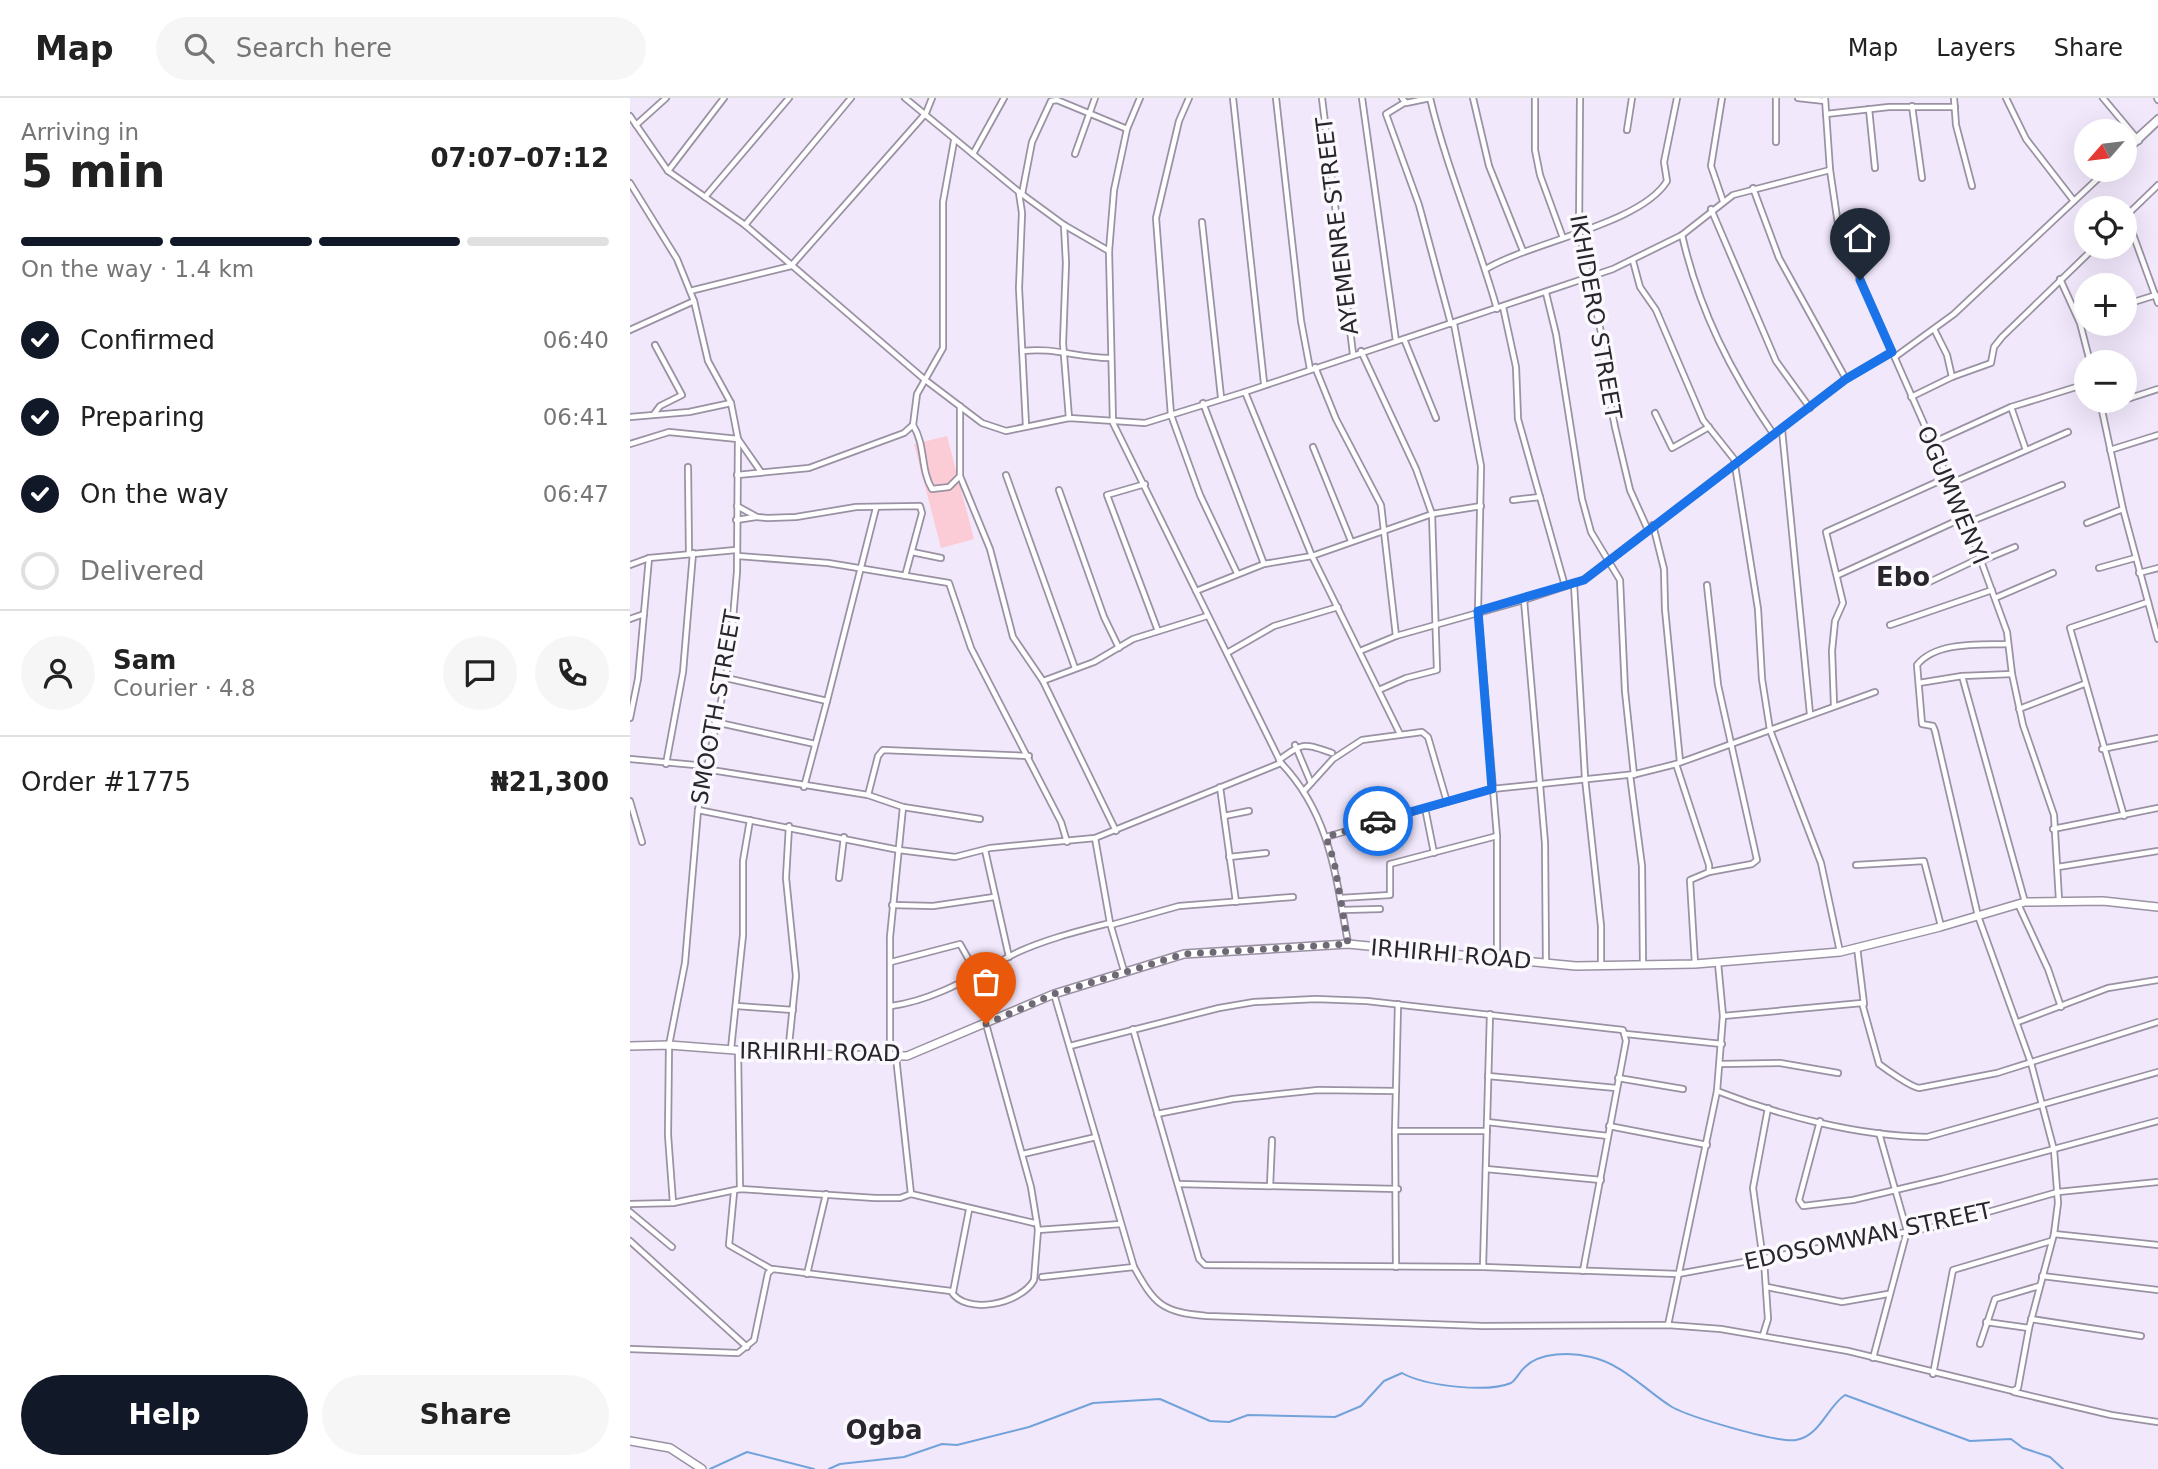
<!DOCTYPE html>
<html lang="en">
<head>
<meta charset="utf-8">
<style>
	:root { --surface:#fff; --page:#f6f6f6; --text:#222; --muted:#767676; --line:#e0e0e0; --accent:#111827 }
	body { margin:0; font-family:"DejaVu Sans",sans-serif; background:var(--page); color:var(--text); height:100vh; display:flex; flex-direction:column; font-size:26px; white-space:nowrap }
	* { box-sizing:border-box; margin:0 }
	p { font-size:23px; color:var(--muted) }
	.icon { flex:none; width:38px; height:38px; fill:none; stroke:currentColor; stroke-width:2; stroke-linecap:round; stroke-linejoin:round }
	.map { position:relative; flex:1; overflow:hidden }
	.panel { display:flex; flex-direction:column; background:var(--surface); width:630px }
	.panel>* { flex:none }
	.needle { width:46px; rotate:242deg }
	.fabs { position:absolute; left:1444px; top:21px; display:grid; gap:14px }
	.fabs a { display:grid; place-items:center; width:63px; height:63px; border-radius:50%; background:var(--surface); box-shadow:0 7px 28px #0002; font-size:35px }
	.pin { position:absolute; display:grid; place-items:center; width:60px; height:60px; color:#fff; margin:-72px -30px; border-radius:50% 50% 50% 0; rotate:-45deg; box-shadow:0 0 7px #0007 }
	.pin .icon { rotate:45deg }
	.courier { position:absolute; display:grid; place-items:center; width:70px; height:70px; margin:-35px; border:5px solid #1a73e8; border-radius:50%; background:#fff; color:#222; box-shadow:0 2px 9px #0007 }
	.head em { font-style:normal; font-weight:800 }
	.head div { display:flex; flex-direction:column-reverse }
	.head { display:flex; align-items:center; justify-content:space-between; height:119px; padding:0 21px }
	h1 { font-size:46px; font-weight:800; line-height:52px }
	.bar { display:grid; grid-template-columns:repeat(4,1fr); gap:10px 7px; align-content:center; height:84px; padding:0 21px }
	.bar i { height:9px; border-radius:5px; background:var(--line) }
	.bar .current { background:var(--accent) }
	.bar p { grid-column:span 4 }
	.line { display:flex; align-items:center; gap:18px; padding:0 21px; border-top:2px solid var(--line) }
	.line div { flex:1 }
	.round { display:grid; place-items:center; flex:none; width:74px; height:74px; border-radius:37px; background:var(--page) }
	ol { padding:0 21px; list-style:none }
	li { display:flex; align-items:center; gap:21px; height:77px }
	li p { margin-inline-start:auto }
	li .icon { padding:7px; border-radius:50%; background:var(--accent); color:#fff; stroke-width:4 }
	li:last-child { color:var(--muted) }
	li i { width:38px; height:38px; border:4px solid var(--line); border-radius:50% }
	.action { display:flex; gap:14px; margin-top:auto; padding:14px 21px }
	.action a { flex:1; height:80px; border-radius:42px; background:var(--accent); color:#fff; font-size:28px; font-weight:800; line-height:80px; text-align:center }
	.action a+a { background:var(--page); color:var(--text) }
	header { display:flex; align-items:center; gap:42px; box-sizing:border-box; height:98px; padding:0 35px; background:var(--surface); border-bottom:2px solid var(--line) }
	header strong { font-size:33px }
	nav { display:flex; gap:38px; margin-inline-start:auto; font-size:24px }
	.search { width:490px; height:63px; background:var(--page); display:flex; align-items:center; gap:18px; box-sizing:border-box; padding:0 24px; border-radius:38px; color:var(--muted); font-size:26px }
	main { display:flex; flex:1; min-height:0 }
	.map>svg:first-child { display:block }
	.green { fill:#fcccd6 }
	.lines { fill:none; stroke-linecap:round; stroke-linejoin:round }
	.stream { stroke:#72a2da; stroke-width:2 }
	.street-casing { stroke:#9a91a3; stroke-width:8 }
	.secondary-casing { stroke:#9a91a3; stroke-width:10 }
	.street { stroke:#fff; stroke-width:4.5 }
	.secondary { stroke:#fff; stroke-width:7 }
	.done { stroke:#6f6975; stroke-width:7; stroke-dasharray:0 12.6 }
	.route { stroke:#1a73e8; stroke-width:9 }
	.labels { text-anchor:middle; stroke-width:7; stroke-linejoin:round; paint-order:stroke }
	.street-label { font-size:23px; fill:#28252c; stroke:#fbf9fd }
	.quarter-label { font-size:26px; font-weight:bold; fill:#28252c; stroke:#fbf9fd }
</style>
</head>
<body>
<header>
<strong>Map</strong>
<div class="search"><svg class="icon" aria-label="search" viewBox="0 0 24 24"><circle cx="10" cy="10" r="6"/><path d="M15 15l6 6"/></svg>Search here</div>
<nav><a>Map</a><a>Layers</a><a>Share</a></nav>
</header>
<main>
<section class="panel">
<div class="head"><div><h1>5 min</h1><p>Arriving in</p></div><em>07:07–07:12</em></div>
<div class="bar"><i class="current"></i><i class="current"></i><i class="current"></i><i></i><p>On the way · 1.4 km</p></div>
<ol>
<li><svg class="icon" aria-label="check" viewBox="0 0 24 24"><path d="M5 12l5 5 9-10"/></svg>Confirmed<p>06:40</p></li>
<li><svg class="icon" aria-label="check" viewBox="0 0 24 24"><path d="M5 12l5 5 9-10"/></svg>Preparing<p>06:41</p></li>
<li><svg class="icon" aria-label="check" viewBox="0 0 24 24"><path d="M5 12l5 5 9-10"/></svg>On the way<p>06:47</p></li>
<li><i></i>Delivered</li>
</ol>
<div class="line" style="height:126px"><a class="round"><svg class="icon" aria-label="person" viewBox="0 0 24 24"><circle cx="12" cy="8" r="4"/><path d="M4 21q1-7 8-7t8 7"/></svg></a><div><b>Sam</b><p>Courier · 4.8</p></div><a class="round"><svg class="icon" aria-label="chat" viewBox="0 0 24 24"><path d="M4 5h16v11H9l-5 4z"/></svg></a><a class="round"><svg class="icon" aria-label="phone" viewBox="0 0 24 24"><path d="M5 4h4l2 5-3 2q2 4 5 5l2-3 5 2v4C11 20 4 13 5 4z"/></svg></a></div>
<div class="line" style="height:91px"><div>Order #1775</div><b>₦21,300</b></div>
<div class="action"><a>Help</a><a>Share</a></div>
</section>
<div class="map">
<svg width="1528" height="1371" viewBox="0 0 1528 1371">
	<rect width="100%" height="100%" fill="#f2e8fc"/>
	<path class="green" d="M317,338l27,103 -33,9 -27,-104z"/>
	<g class="lines">
		<g class="stream">
			<path d="M80,1371l37,-17 67,17"/>
			<path d="M199,1371l11,-5 64,-7 38,-13 15,1 72,-18 64,-24 67,-4 50,22 19,1 19,-7 87,2 26,-11 23,-25 18,-8c23,13 85,20 109,10 6,-4 8,-11 14,-16 15,-15 46,-15 66,-10 32,7 55,34 81,50 18,10 105,36 124,33 24,-4 31,-33 49,-45l125,46 41,-2 12,9 27,9 13,12"/>
		</g>
		<g class="street-casing">
			<g id="street">
				<path d="M275,0l114,94 45,33 45,26"/>
				<path d="M510,0l-13,31 -13,61 -5,61 4,172 168,340c49,51 55,114 67,180"/>
				<path d="M559,0l-10,23 -23,97 15,197 29,80 37,78"/>
				<path d="M603,0l31,285"/>
				<path d="M646,0l25,223 9,48"/>
				<path d="M692,0l31,256"/>
				<path d="M732,0l34,243"/>
				<path d="M772,0l4,5 24,-5"/>
				<path d="M800,0c17,72 47,140 67,211"/>
				<path d="M843,0l16,68 34,85"/>
				<path d="M905,0v52l5,25 23,63"/>
				<path d="M950,0l-1,134 23,105 1,29 12,61 15,63 18,40"/>
				<path d="M1092,0l-11,68 12,35"/>
				<path d="M1168,0l27,3"/>
				<path d="M1195,0l5,72 9,61 126,286 42,115 5,42 11,51 31,90 5,85"/>
				<path d="M1324,0l2,27 16,61"/>
				<path d="M1376,0l20,41 48,62"/>
				<path d="M1473,0l36,43"/>
				<path d="M1527,0l1,2"/>
				<path d="M774,5l-18,11 33,91 32,119"/>
				<path d="M1282,8l10,72"/>
				<path d="M1239,11l6,59"/>
				<path d="M1196,16l63,-7h66"/>
				<path d="M0,18l38,55 77,54 179,154 58,44 24,8 63,-13 76,5 100,-31 368,-123 69,-34 51,-40 97,-25"/>
				<path d="M6,27l30,-27"/>
				<path d="M997,32l5,-32"/>
				<path d="M1506,40l22,-20"/>
				<path d="M1146,44v-44"/>
				<path d="M343,56l31,-56"/>
				<path d="M445,56l20,-56"/>
				<path d="M1494,56l34,-32"/>
				<path d="M38,73l56,-73"/>
				<path d="M0,85l47,76 17,42 14,60 23,42 7,36 -1,133 -4,46 -7,60 -28,132 -13,153 -16,82 -1,90 5,68"/>
				<path d="M1123,90l26,70 67,121"/>
				<path d="M389,95l3,20 -3,75 7,138"/>
				<path d="M392,96l10,-52 19,-41 6,-1 70,29"/>
				<path d="M75,99l84,-99"/>
				<path d="M1081,111l65,152 34,47"/>
				<path d="M1496,117l32,88"/>
				<path d="M1496,118l32,-31"/>
				<path d="M572,124l19,175"/>
				<path d="M115,127l106,-127"/>
				<path d="M434,127l2,38 -3,80 6,75"/>
				<path d="M1052,137c17,75 49,138 92,200"/>
				<path d="M1003,163l7,26 16,23 47,110 31,39 24,150 4,70 8,51 51,133 19,89"/>
				<path d="M856,171c45,-27 155,-45 181,-88l-3,-19 13,-64"/>
				<path d="M1430,181l20,44 10,39"/>
				<path d="M60,193l101,-25 135,-153 6,-15"/>
				<path d="M916,195l10,41 26,165 9,33 29,48 5,111 9,84"/>
				<path d="M1494,207l32,-10"/>
				<path d="M873,209l13,60 2,52 47,167"/>
				<path d="M824,226l27,142 -3,145 19,225v120"/>
				<path d="M1304,231l13,26 5,22"/>
				<path d="M0,232l64,-29"/>
				<path d="M774,241l32,79"/>
				<path d="M392,253c34,-4 54,7 88,7"/>
				<path d="M731,253l55,118 16,45 5,156 -31,8 -27,12"/>
				<path d="M1265,259l59,-43 153,-144"/>
				<path d="M685,269l21,52 45,86 15,131"/>
				<path d="M615,294l67,164 88,178"/>
				<path d="M1281,299l41,-20 39,-14 3,-16 8,-10 93,-90"/>
				<path d="M1494,302l34,-11"/>
				<path d="M1470,303l23,108 35,130"/>
				<path d="M573,305l61,161"/>
				<path d="M330,308v70l30,73 23,88 30,44"/>
				<path d="M1381,309l15,43"/>
				<path d="M1471,309l21,-6"/>
				<path d="M1025,315l17,35 37,-21"/>
				<path d="M24,316l6,-8 22,-11 -27,-50"/>
				<path d="M0,319l59,-5 42,-9"/>
				<path d="M283,327c13,21 7,44 19,64l17,-2 10,-10"/>
				<path d="M1152,332l28,284"/>
				<path d="M1302,345l79,-36 75,-23"/>
				<path d="M0,346l39,-12 69,7 23,33"/>
				<path d="M683,349l38,94"/>
				<path d="M1480,352l48,-15"/>
				<path d="M58,369l1,87"/>
				<path d="M107,377l72,-7 95,-35 9,-8 4,-31 26,-46v-146l11,-61"/>
				<path d="M376,377l69,193"/>
				<path d="M515,386l-38,11 51,136"/>
				<path d="M1319,386l119,-52"/>
				<path d="M429,392l45,127 15,31"/>
				<path d="M883,402l27,-3"/>
				<path d="M107,408l20,11 11,1 28,-1 60,-10 64,-1 2,7 -17,63"/>
				<path d="M106,422l20,-3"/>
				<path d="M1337,425l95,-38"/>
				<path d="M1457,425l36,-14"/>
				<path d="M1023,427l11,44 1,40 15,153"/>
				<path d="M282,454l29,6"/>
				<path d="M108,458l90,7 121,20 22,65 90,174 6,20"/>
				<path d="M1351,463l34,-14"/>
				<path d="M0,467l19,-7 87,-8"/>
				<path d="M1469,470l36,-10"/>
				<path d="M1509,475l19,-5"/>
				<path d="M1208,477l127,-58"/>
				<path d="M944,486l11,194 16,148v40"/>
				<path d="M1295,486l55,-26"/>
				<path d="M1077,487l11,100 39,175 -5,4 -43,8"/>
				<path d="M566,493l68,-27 48,-8 120,-42 49,-8"/>
				<path d="M1365,500l58,-25"/>
				<path d="M894,502l21,243 1,119"/>
				<path d="M0,521l14,-5"/>
				<path d="M1260,527l102,-35"/>
				<path d="M730,553l36,-15 128,-36 60,-20 262,-201 46,-27"/>
				<path d="M597,555l47,-27 64,-19"/>
				<path d="M1382,576l-50,2 63,226"/>
				<path d="M96,580l101,23 49,-193"/>
				<path d="M1289,585l43,-7"/>
				<path d="M1204,607l-2,-54 3,-30 8,-18 -17,-71 120,-54"/>
				<path d="M1389,611l65,-25"/>
				<path d="M0,620l8,-39 11,-121"/>
				<path d="M85,624l100,22"/>
				<path d="M665,647l16,38"/>
				<path d="M1472,651l56,-11"/>
				<path d="M0,661l76,7"/>
				<path d="M649,662c25,-18 24,-17 53,-7"/>
				<path d="M36,666l17,-92 10,-119"/>
				<path d="M1046,666l33,101v7l-19,8 5,84"/>
				<path d="M75,671l163,26 35,12 77,12"/>
				<path d="M1000,677l12,91 1,99"/>
				<path d="M174,689l23,-86"/>
				<path d="M590,689l16,115"/>
				<path d="M674,693l29,-32 29,-19 60,-8 6,5 19,65"/>
				<path d="M238,697l10,-39 5,-6 146,6"/>
				<path d="M0,703l12,41"/>
				<path d="M795,710l9,45"/>
				<path d="M68,712l201,40 56,7 35,-9 105,-10 186,-75"/>
				<path d="M594,718l25,-5"/>
				<path d="M1494,718l-54,-188 78,-26"/>
				<path d="M1423,731l105,-21"/>
				<path d="M486,733l-73,-150 51,-19 39,-23 74,-23"/>
				<path d="M696,739l166,-48 144,-15 40,-10 199,-72"/>
				<path d="M465,740l15,85 14,48"/>
				<path d="M355,752l24,107"/>
				<path d="M599,759l37,-4"/>
				<path d="M1226,767l68,-4 17,65"/>
				<path d="M1428,769l100,-16"/>
				<path d="M209,780l5,-41"/>
				<path d="M710,800l50,-3v-31l107,-28"/>
				<path d="M1388,806l30,65 13,38"/>
				<path d="M262,807l41,1 61,-9"/>
				<path d="M712,812l38,-1"/>
				<path d="M481,827l68,-19 114,-9"/>
				<path d="M1227,849l7,57"/>
				<path d="M261,864l69,-18 17,30"/>
				<path d="M424,896l80,273c21,38 28,45 73,49l276,10 185,-1 53,4 127,22 165,40 5,-3 11,-60 25,-94 4,-31 -4,-53 -23,-87 -53,-147 -43,-185 -2,-5 -11,-2 -5,-59c19,-24 64,-20 91,-21"/>
				<path d="M768,906l-3,127h92"/>
				<path d="M107,908l56,4"/>
				<path d="M261,908c46,-6 84,-32 125,-53 30,-14 63,-22 94,-30"/>
				<path d="M1093,918l139,-13 17,61c8,6 32,23 40,24l78,-15 161,-51"/>
				<path d="M1388,924l90,-34 50,-8"/>
				<path d="M503,931l66,230 6,6 278,2 195,7 261,-48 119,-34 100,-10"/>
				<path d="M996,936l96,10"/>
				<path d="M440,948l149,-38 35,-6 62,-3 51,2 256,29 3,11 -43,230"/>
				<path d="M101,951l12,-114v-74l7,-41"/>
				<path d="M108,952l2,139"/>
				<path d="M158,956l8,-78 -10,-98 3,-52"/>
				<path d="M260,959v-120l13,-130"/>
				<path d="M266,959l15,137"/>
				<path d="M1090,966l60,-1 58,10"/>
				<path d="M858,978l128,12"/>
				<path d="M988,980l65,11"/>
				<path d="M1087,993c64,25 141,45 210,46l231,-65"/>
				<path d="M527,1016l76,-15 85,-9 78,1"/>
				<path d="M1190,1023l-21,79 4,6 50,-6 89,-21 216,-58"/>
				<path d="M857,1024l121,14"/>
				<path d="M979,1028l98,19"/>
				<path d="M765,1033l1,136"/>
				<path d="M393,1056l73,-17"/>
				<path d="M856,1071l115,11"/>
				<path d="M548,1086l220,5"/>
				<path d="M640,1088l2,-46"/>
				<path d="M104,1094l-5,53 42,24"/>
				<path d="M0,1106l43,-1 67,-14 135,9h25l11,-4 123,29"/>
				<path d="M0,1114l42,35"/>
				<path d="M408,1132l83,-6"/>
				<path d="M1424,1136l104,11"/>
				<path d="M0,1143l117,106"/>
				<path d="M1133,1162l-10,-72 15,-80"/>
				<path d="M853,1169l7,-253"/>
				<path d="M177,1176l19,-80"/>
				<path d="M1412,1178l116,14"/>
				<path d="M412,1179l92,-10"/>
				<path d="M1137,1189l75,15 46,-8"/>
				<path d="M323,1194l16,-82"/>
				<path d="M1401,1221l110,17"/>
				<path d="M1356,1224l43,6"/>
				<path d="M1038,1227l49,-234 6,-75 -5,-53"/>
				<path d="M1133,1237l5,-16 -4,-59"/>
				<path d="M1350,1246l15,-45 44,-13"/>
				<path d="M0,1251l108,4 16,-13 14,-67 5,-4 178,22c14,25 70,13 83,-11l4,-50 -7,-43 -45,-163"/>
				<path d="M1243,1260l34,-127 -28,-98"/>
				<path d="M1303,1276l20,-104 98,-29"/>
				<path d="M1384,1294l97,23 47,7"/>
			</g>
		</g>
		<g class="secondary-casing">
			<g id="secondary">
				<path d="M0,948l39,-1 119,9 119,2 147,-62 130,-40 164,-10 228,22 119,-2 145,-12 100,-25 85,-25 78,-1 55,6"/>
				<path d="M0,1343l40,7 32,21"/>
			</g>
		</g>
		<use href="#street" class="street"/>
		<use href="#secondary" class="secondary"/>
	</g>
	<g class="lines">
		<path class="done" d="M356,926l68,-30 130,-40 164,-10 -14,-83 -8,-24 52,-16"/>
		<path class="route" d="M748,723l114,-32 -14,-178 106,-31 262,-201 46,-27 -32,-72"/>
	</g>
	<g class="labels">
		<g class="street-label">
			<text transform="translate(707 128) rotate(-97)" y="8">AYEMENRE STREET</text>
			<text transform="translate(966 219) rotate(80)" y="8">IKHIDERO STREET</text>
			<text transform="translate(1323 397) rotate(67)" y="8">OGUMWENYI</text>
			<text transform="translate(86 609) rotate(-80)" y="8">SMOOTH STREET</text>
			<text transform="translate(821 856) rotate(5)" y="8">IRHIRHI ROAD</text>
			<text transform="translate(190 954) rotate(1)" y="8">IRHIRHI ROAD</text>
			<text transform="translate(1238 1138) rotate(-12)" y="8">EDOSOMWAN STREET</text>
		</g>
		<g class="quarter-label">
			<text x="1273" y="488">Ebo</text>
			<text x="254" y="1341">Ogba</text>
		</g>
	</g>
</svg>
<div class="fabs">
<a><svg class="needle" viewBox="-14 -14 28 28"><path d="M0-13l5 13h-10z" fill="#e53935"/><path d="M0 13l5-13h-10z" fill="#767676"/></svg></a>
<a><svg class="icon" aria-label="locate" viewBox="0 0 24 24"><circle cx="12" cy="12" r="6"/><path d="M12 2v4M12 18v4M2 12h4M18 12h4"/></svg></a>
<a>+</a>
<a>−</a>
</div>
<div class="pin" style="left:356px;top:926px;background:#ea580c"><svg class="icon" aria-label="bag" viewBox="0 0 24 24"><path d="M5 8h14l-1 12H6zM9 8a3 3 0 0 1 6 0"/></svg></div>
<div class="pin" style="left:1230px;top:182px;background:#1f2937"><svg class="icon" aria-label="home" viewBox="0 0 24 24"><path d="M3 11l9-7 9 7M6 9v11h12V9"/></svg></div>
<div class="courier" style="left:748px;top:723px"><svg class="icon" aria-label="car" viewBox="0 0 24 24"><path d="M5 17H2v-5l4-1 3-4h7l3 4 3 1v5h-3M9 17h6M6 11h13"/><circle cx="7" cy="17" r="2"/><circle cx="17" cy="17" r="2"/></svg></div>
</div>
</main>
</body>
</html>
